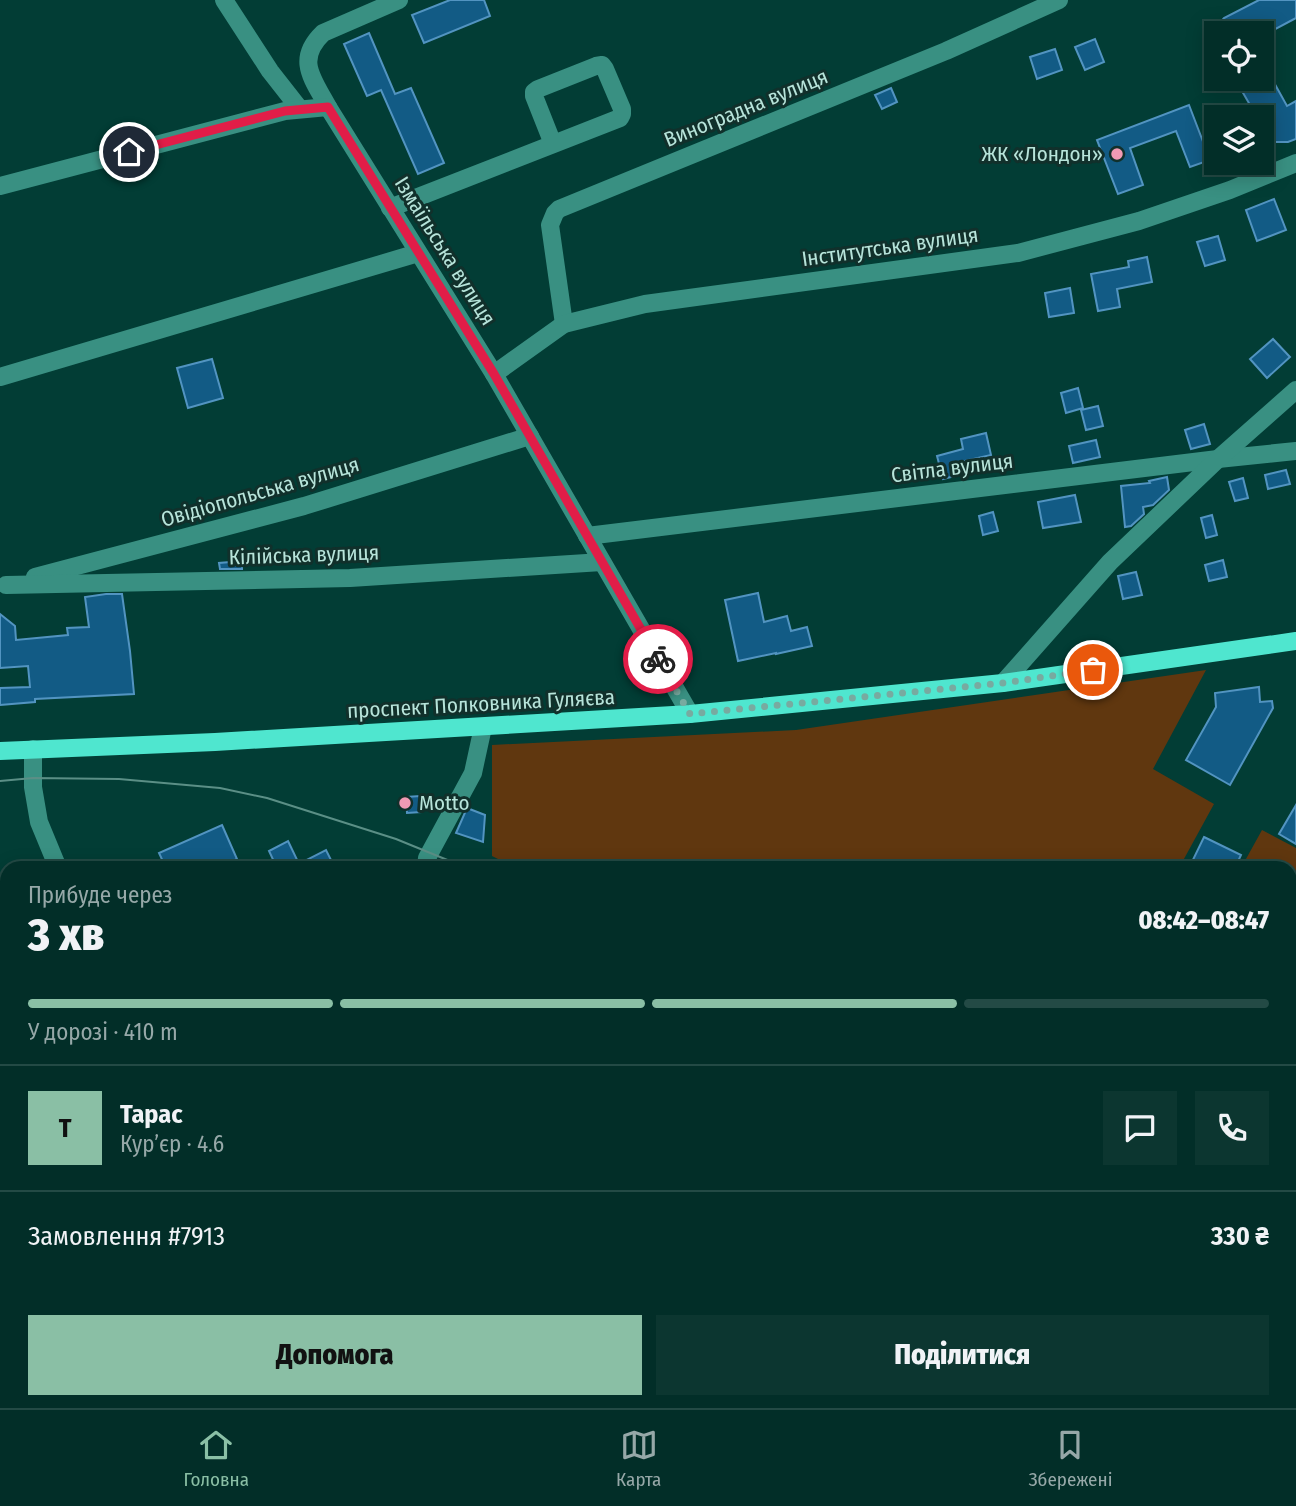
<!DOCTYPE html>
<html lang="uk">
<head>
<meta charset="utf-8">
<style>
	:root { --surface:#022e28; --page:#0c3630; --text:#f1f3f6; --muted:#96a8a8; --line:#234a45; --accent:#8abfa5 }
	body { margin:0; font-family:"Fira Sans Condensed",sans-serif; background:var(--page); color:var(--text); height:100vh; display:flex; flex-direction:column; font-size:26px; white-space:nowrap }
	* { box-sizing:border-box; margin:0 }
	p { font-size:23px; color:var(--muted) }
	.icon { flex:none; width:38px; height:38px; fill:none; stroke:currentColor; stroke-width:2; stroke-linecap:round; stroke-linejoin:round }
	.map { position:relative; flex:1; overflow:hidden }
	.details { position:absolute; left:0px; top:861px; width:1297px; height:548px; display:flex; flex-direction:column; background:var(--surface); border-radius:21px 21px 0 0; box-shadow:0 4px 18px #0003,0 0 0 2px var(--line) }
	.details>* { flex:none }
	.fabs { position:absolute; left:1204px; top:21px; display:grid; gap:14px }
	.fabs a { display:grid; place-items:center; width:70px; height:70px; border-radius:0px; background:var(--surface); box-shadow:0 4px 18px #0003,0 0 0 2px var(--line); font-size:35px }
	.pin { position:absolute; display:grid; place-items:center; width:60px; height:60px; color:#fff; margin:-30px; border:4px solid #fff; border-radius:50%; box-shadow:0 2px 7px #0007 }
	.courier { position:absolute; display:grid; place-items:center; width:70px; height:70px; margin:-35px; border:5px solid #e11d48; border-radius:50%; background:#fff; color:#222; box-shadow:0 2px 9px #0007 }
	.summary em { font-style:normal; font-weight:800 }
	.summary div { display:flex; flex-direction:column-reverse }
	.summary { display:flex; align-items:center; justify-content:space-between; height:119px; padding:0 28px }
	h1 { font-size:46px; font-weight:800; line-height:52px }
	.bar { display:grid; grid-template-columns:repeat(4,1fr); gap:10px 7px; align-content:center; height:84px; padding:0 28px }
	.bar i { height:9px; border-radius:5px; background:var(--line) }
	.bar .active { background:var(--accent) }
	.bar p { grid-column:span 4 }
	.line { display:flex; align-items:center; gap:18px; padding:0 28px; border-top:2px solid var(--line) }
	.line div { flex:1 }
	.round { display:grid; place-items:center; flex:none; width:74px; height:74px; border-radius:0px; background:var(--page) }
	.button { display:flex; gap:14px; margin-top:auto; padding:14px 28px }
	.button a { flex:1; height:80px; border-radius:0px; background:var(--accent); color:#111; font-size:28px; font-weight:800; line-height:80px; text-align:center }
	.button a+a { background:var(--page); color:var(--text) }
	.tabs { display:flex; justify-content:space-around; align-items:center; height:98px; border-top:2px solid var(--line); background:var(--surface); font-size:19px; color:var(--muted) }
	.tabs a { display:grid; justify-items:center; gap:4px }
	.tabs .active { color:var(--accent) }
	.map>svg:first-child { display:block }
	.green { fill:#60370f }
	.building { fill:#125b85; stroke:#5294c1; stroke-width:2 }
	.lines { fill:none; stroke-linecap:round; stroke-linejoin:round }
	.minor { stroke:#399082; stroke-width:18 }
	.major { stroke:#4fe6cf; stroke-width:18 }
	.tram { stroke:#5b8f86; stroke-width:2 }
	.done { stroke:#78aaa0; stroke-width:7; stroke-dasharray:0 12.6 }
	.route { stroke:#e11d48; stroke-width:9 }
	.poi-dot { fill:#f19ab4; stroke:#11302b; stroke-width:2.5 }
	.labels { text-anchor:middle; stroke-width:6; stroke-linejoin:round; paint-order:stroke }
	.street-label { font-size:21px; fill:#b7e4da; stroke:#11302b }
	.poi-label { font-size:21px; fill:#b7e4da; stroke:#11302b; text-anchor:end }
</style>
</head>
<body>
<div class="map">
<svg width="1296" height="1408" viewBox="0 0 1296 1408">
	<rect width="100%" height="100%" fill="#023d35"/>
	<g class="green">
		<path d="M1206,670l-53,99 61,35 -35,64h-663l-24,-12v-111l304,-15z"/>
		<path d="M1262,830l34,18v432l-6,-3v-409h-49z"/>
	</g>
	<g class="building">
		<path d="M450,0h34l6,16 -66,27 -12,-28z"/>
		<path d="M1259,0h37v18l-28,15h-57l13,-15z"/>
		<path d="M369,33l26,61 16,-6 33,75 -26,11 -37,-84 -14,6 -23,-52z"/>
		<path d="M1095,39l9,23 -19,8 -10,-23z"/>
		<path d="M1055,49l7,21 -25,9 -7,-22z"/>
		<path d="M1262,61l25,45 9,-5v38l-8,3h-13l-8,-7 -5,-10v-8h-5l-22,-38h27z"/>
		<path d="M891,88l6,14 -15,7 -7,-14z"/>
		<path d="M1189,105l21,55 -20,7 -14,-36 -46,17 13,37 -25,9 -21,-54z"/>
		<path d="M1274,199l12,31 -29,11 -11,-31z"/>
		<path d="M1218,236l7,24 -20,6 -8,-24z"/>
		<path d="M1147,257l5,25 -35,7 3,18 -22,4 -7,-37 38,-7 -1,-6z"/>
		<path d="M1070,288l4,25 -25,4 -4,-24z"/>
		<path d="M1273,339l17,18 -23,21 -17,-19z"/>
		<path d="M212,359l11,39 -35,10 -11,-40z"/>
		<path d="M1078,388l5,20 -17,5 -5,-20z"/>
		<path d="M1098,406l5,20 -17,4 -5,-20z"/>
		<path d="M1204,424l6,20 -19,5 -6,-19z"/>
		<path d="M986,433l5,22 -35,8 3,12 -16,4 -6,-23 26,-7 -2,-10z"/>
		<path d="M1096,440l4,17 -27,6 -4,-17z"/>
		<path d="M1286,470l4,14 -22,5 -3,-14z"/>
		<path d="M1167,477l2,13 -16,15 -10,2 1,7 -13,12 -6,1 -4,-41 29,-3 -1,-2z"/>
		<path d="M1243,478l5,20 -13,3 -6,-19z"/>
		<path d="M1075,495l6,27 -38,6 -5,-26z"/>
		<path d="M993,512l5,19 -15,4 -4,-19z"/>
		<path d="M1212,515l5,20 -11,3 -5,-20z"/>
		<path d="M1223,560l4,17 -18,4 -4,-16z"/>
		<path d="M242,561v8h-22l-1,-6z"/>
		<path d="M1136,572l6,23 -19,4 -5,-23z"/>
		<path d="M758,593l6,29 23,-6 4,15 16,-4 5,19 -36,8v-1l-38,8 -13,-61z"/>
		<path d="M106,594h16l8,57 4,43 -99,5v3l-35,3v-17l30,-1 -2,-21 -28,2v-54l15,12 1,14 52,-5 -1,-7 22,-1 -4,-30z"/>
		<path d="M1259,687l1,15 12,-1 1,7 -43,77 -44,-25 30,-53 -1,-14z"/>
		<path d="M420,796l1,16 -14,1 -1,-16z"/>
		<path d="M1296,805v39l-17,-10z"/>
		<path d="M467,808l18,7 -2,27 -27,-9z"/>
		<path d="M222,825l15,34 -20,9h-51l-7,-15z"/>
		<path d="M1204,837l37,18 -6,13h-46z"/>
		<path d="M288,841l11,23 27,-14 9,18h-58l-8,-17z"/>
	</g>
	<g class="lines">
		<g class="minor">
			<path d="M224,0l46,71 29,37"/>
			<path d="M399,0l-76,33c-28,27 -10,46 5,74l166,267 196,340"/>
			<path d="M0,186l285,-75 43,-4"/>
			<path d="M390,208l230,-90 2,-4v-5l-17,-40 -3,-4 -6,1 -58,23 -4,3v4l19,48"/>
			<path d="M564,324l-14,-99 5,-12 4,-4 387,-158 113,-51"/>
			<path d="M494,374l70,-50 81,-20 373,-51 121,-32 91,-31 66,-27"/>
			<path d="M0,377l418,-124"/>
			<path d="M587,536l631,-77 78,-8"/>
			<path d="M35,577l269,-71 226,-70"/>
			<path d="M6,585l344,-7 252,-16"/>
			<path d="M1003,683l107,-121 108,-103 78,-69"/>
			<path d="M33,749v38l6,35 19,46"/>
			<path d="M426,868l1,-10 46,-85 10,-46"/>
			<path d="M0,1172l7,16"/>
			<path d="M1290,1316l6,4"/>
			<path d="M106,1402l3,6"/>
			<path d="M627,1408l4,-6"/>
			<path d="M847,1408l3,-6"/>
			<path d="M1068,1408l3,-6"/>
		</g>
		<path class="major" d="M0,751l215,-9 475,-28 313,-31 293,-42"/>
		<g class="tram">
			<path d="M0,781l33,-3 86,1 101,9 47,10 129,41 71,29"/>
			<path d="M1290,1299l6,4"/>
		</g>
	</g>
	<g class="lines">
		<path class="done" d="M658,659l32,55 313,-31 90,-13"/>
		<path class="route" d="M129,152l156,-41 43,-4 166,267 164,285"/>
	</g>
	<g class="poi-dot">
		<circle cx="1117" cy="154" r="7"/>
		<circle cx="405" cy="803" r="7"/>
	</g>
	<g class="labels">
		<g class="street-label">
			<text transform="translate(746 108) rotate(-22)" y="7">Виноградна вулиця</text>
			<text transform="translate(890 247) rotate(-8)" y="7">Інститутська вулиця</text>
			<text transform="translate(445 251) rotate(58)" y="7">Ізмаїльська вулиця</text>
			<text transform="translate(952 468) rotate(-7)" y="7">Світла вулиця</text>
			<text transform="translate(260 492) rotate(-16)" y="7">Овідіопольська вулиця</text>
			<text transform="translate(304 555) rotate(-2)" y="7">Кілійська вулиця</text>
			<text transform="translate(481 704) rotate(-3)" y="7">проспект Полковника Гуляєва</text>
		</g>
		<g class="poi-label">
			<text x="1103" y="161">ЖК «Лондон»</text>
			<text x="419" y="810" text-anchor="start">Motto</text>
		</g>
	</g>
</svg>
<div class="fabs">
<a><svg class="icon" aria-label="locate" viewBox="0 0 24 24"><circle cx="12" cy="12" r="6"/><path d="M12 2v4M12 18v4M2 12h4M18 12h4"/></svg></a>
<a><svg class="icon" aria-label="layers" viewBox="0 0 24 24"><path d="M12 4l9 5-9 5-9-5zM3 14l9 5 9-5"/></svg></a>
</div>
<div class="pin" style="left:1093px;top:670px;background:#ea580c"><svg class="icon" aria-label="bag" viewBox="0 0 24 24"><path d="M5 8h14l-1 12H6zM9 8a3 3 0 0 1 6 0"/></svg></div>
<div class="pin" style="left:129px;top:152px;background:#1f2937"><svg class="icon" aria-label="home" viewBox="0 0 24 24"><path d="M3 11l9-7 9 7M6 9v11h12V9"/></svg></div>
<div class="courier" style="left:658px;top:659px"><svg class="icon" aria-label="bike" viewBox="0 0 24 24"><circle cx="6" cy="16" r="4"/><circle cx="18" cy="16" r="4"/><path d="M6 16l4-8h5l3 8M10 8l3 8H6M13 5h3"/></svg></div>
<section class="details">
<div class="summary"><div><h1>3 хв</h1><p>Прибуде через</p></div><em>08:42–08:47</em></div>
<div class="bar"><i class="active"></i><i class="active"></i><i class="active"></i><i></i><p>У дорозі · 410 m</p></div>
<div class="line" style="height:126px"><b class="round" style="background:var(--accent);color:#111">Т</b><div><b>Тарас</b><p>Кур’єр · 4.6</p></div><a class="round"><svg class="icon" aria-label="chat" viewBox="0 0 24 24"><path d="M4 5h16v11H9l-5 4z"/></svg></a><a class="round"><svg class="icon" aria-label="phone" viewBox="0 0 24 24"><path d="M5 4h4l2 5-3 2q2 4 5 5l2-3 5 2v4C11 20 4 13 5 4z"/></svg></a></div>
<div class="line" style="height:91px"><div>Замовлення #7913</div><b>330 ₴</b></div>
<div class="button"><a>Допомога</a><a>Поділитися</a></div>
</section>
</div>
<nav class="tabs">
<a class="active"><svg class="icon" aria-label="home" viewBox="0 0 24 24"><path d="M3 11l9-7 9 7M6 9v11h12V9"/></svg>Головна</a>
<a><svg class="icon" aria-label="map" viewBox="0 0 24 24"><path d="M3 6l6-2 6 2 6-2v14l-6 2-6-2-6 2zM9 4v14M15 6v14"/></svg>Карта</a>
<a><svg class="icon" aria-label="saved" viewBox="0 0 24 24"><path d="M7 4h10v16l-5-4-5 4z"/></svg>Збережені</a>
</nav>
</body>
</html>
